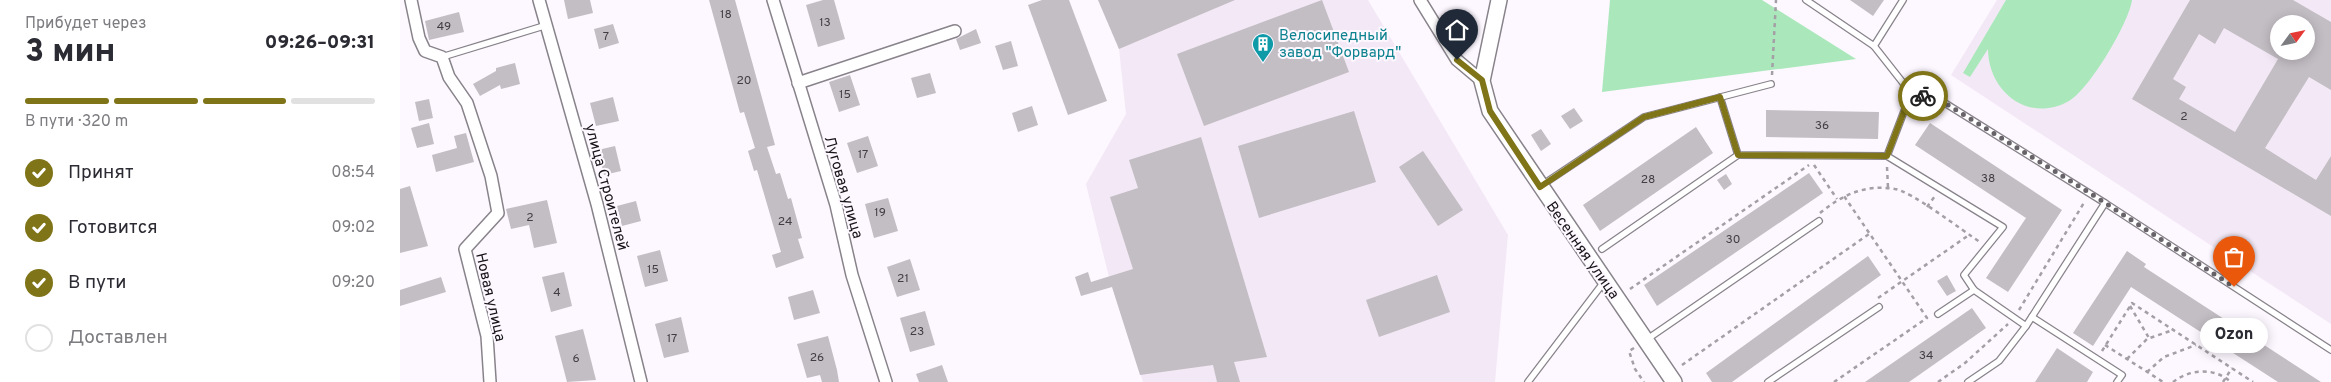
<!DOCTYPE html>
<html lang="ru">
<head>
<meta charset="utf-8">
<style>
	:root { --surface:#fff; --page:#f7f7f7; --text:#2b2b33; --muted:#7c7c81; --line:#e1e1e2; --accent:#7f7417 }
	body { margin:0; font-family:Overpass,sans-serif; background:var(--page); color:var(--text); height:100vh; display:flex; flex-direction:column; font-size:19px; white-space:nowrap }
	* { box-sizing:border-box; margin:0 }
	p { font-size:16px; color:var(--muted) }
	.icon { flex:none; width:28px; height:28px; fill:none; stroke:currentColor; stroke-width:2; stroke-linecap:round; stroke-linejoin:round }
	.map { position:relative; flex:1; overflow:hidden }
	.panel { display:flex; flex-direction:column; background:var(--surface); width:400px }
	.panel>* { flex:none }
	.needle { width:32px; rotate:57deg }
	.tools { position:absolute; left:1870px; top:15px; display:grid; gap:10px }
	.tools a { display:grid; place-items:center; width:45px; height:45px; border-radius:50%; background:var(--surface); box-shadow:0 2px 12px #0003; font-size:25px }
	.pin { position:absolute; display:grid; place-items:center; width:42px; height:42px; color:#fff; margin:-51px -21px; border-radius:50% 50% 50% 0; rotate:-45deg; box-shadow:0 0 5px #0007 }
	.pin .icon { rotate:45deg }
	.courier { position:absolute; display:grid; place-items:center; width:50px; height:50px; margin:-25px; border:4px solid #7f7417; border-radius:50%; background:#fff; color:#222; box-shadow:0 1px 6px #0007 }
	.bubble { position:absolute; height:35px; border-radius:18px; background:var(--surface); box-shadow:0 2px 12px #0003; font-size:16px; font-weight:800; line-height:35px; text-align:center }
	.headline em { font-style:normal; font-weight:800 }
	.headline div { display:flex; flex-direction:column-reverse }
	.headline { display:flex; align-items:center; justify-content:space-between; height:85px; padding:0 25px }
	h1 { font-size:32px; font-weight:800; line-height:38px }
	.bar { display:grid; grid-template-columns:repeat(4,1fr); gap:8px 5px; align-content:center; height:60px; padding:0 25px }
	.bar i { height:6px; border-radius:4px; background:var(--line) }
	.bar .active { background:var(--accent) }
	.bar p { grid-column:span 4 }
	ol { padding:0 25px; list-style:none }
	li { display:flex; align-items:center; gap:15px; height:55px }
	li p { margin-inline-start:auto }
	li .icon { padding:5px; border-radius:50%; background:var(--accent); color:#fff; stroke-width:4 }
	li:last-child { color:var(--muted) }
	li i { width:28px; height:28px; border:2px solid var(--line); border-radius:50% }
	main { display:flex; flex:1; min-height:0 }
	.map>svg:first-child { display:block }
	.built { fill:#f3e9f6; fill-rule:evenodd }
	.green { fill:#aae8bb }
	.building { fill:#c3bdc4; fill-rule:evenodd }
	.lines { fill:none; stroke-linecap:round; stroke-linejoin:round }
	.lane-casing { stroke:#88838a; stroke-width:8 }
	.street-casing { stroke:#88838a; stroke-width:14 }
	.secondary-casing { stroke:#88838a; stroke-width:18 }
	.path { stroke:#a39fa5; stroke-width:2.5; stroke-dasharray:4 4; stroke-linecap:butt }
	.lane { stroke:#fff; stroke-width:5.5 }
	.street { stroke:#fff; stroke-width:11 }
	.secondary { stroke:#fff; stroke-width:15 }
	.done { stroke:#676368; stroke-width:5; stroke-dasharray:0 9 }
	.route { stroke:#7f7417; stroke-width:6 }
	.labels { text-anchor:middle; stroke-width:4; stroke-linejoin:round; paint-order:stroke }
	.number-label { font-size:12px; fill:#413e42 }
	.culture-label { font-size:15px; fill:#0d838f; stroke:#fdf7ff; text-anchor:start }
	.street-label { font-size:15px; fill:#161417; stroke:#fdf7ff }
</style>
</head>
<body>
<main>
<section class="panel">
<div class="headline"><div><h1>3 мин</h1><p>Прибудет через</p></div><em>09:26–09:31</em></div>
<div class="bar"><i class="active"></i><i class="active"></i><i class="active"></i><i></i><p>В пути · 320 m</p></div>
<ol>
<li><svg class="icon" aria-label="check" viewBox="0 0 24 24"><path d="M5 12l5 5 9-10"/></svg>Принят<p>08:54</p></li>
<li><svg class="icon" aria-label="check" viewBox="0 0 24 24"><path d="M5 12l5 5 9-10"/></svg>Готовится<p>09:02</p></li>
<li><svg class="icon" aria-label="check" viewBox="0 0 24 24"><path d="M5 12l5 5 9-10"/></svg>В пути<p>09:20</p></li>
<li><i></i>Доставлен</li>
</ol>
</section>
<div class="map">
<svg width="1931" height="382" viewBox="0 0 1931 382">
	<rect width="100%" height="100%" fill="#fdf7ff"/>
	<g class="built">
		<path d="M698,0h270l140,235 -13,147h-352l-34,-105 -23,-93 40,-70 -7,-65z"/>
		<path d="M1597,0h334v324l-380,-249zM1879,24h27v27h-27z"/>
	</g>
	<g class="green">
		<path d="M1210,0h152l94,59 -254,33z"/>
		<path d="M1606,0h126c-3,23 -43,90 -63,101 -41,23 -81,-10 -81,-52l-18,28 -7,-4z"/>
	</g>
	<g class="building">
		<path d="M164,0h26l3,13 -25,6z"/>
		<path d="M309,0h26l40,145 -8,2 9,27 4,-1 8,26 3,-1 11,40 -4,1 6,19 -28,10 -4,-13 9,-3 -24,-82 -3,1 -6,-20 7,-3 -11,-36 -4,1z"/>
		<path d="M423,0h11l11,39 -27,8 -12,-42z"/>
		<path d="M642,0h27l38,101 -39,14 -40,-110z"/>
		<path d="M698,0h137l-116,49z"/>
		<path d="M922,0l27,72 -145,54 -27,-72z"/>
		<path d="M1450,0h34l-11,16z"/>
		<path d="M1790,0h103l38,22v68l-22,-13 -44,71 51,32 15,-24v60l-199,-117zM1879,24h27v27h-27zM1824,28l54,31 -43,73 -56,-33 7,-12 -13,-8 26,-45 16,10z"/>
		<path d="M59,12l5,20 -35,8 -4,-19z"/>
		<path d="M213,24l6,19 -20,6 -5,-20z"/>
		<path d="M576,29l5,14 -21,7 -4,-11z"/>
		<path d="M611,41l7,25 -15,4 -8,-24z"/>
		<path d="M115,63l5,21 -19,5 -1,-4 -20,11 -7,-12 23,-13v-3z"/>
		<path d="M530,73l6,20 -19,5 -6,-20z"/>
		<path d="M450,75l10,30 -21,7 -10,-30z"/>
		<path d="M213,97l6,24 -23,5 -6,-23z"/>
		<path d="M29,99l4,19 -14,3 -4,-19z"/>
		<path d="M632,106l6,19 -20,7 -6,-19z"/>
		<path d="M1174,108l9,13 -13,8 -9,-13z"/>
		<path d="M1366,110l113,2 -1,27 -112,-2z"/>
		<path d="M954,111l22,71 -117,36 -21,-72z"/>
		<path d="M29,123l5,21 -17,4 -6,-20z"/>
		<path d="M1530,123l132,87 -54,82 -22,-14 40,-60 -111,-73z"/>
		<path d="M1296,127l17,26 -113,78 -17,-26z"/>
		<path d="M1141,129l10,15 -10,7 -10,-16z"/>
		<path d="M66,133l8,29 -38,10 -4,-17 25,-7 -3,-12z"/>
		<path d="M468,136l10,30 -21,7 -10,-30z"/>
		<path d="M801,137l66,220 -33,5 6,20h-23l-4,-17 -73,10 -28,-88 -31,9 -6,-19 13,-5 3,10 42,-13 -23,-72 28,-9 -9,-28z"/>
		<path d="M215,146l6,25 -17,4 -6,-25z"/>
		<path d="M1023,151l40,59 -25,16 -39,-59z"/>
		<path d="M1409,173l14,20 -166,113 -13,-21z"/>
		<path d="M1326,174l6,10 -8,6 -7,-10z"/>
		<path d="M10,186l18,60 -28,7v-64z"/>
		<path d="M488,198l10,33 -24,7 -9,-34z"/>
		<path d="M147,200l10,43 -23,5 -5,-23 -18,4 -5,-20z"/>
		<path d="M236,201l5,20 -19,5 -5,-20z"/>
		<path d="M260,250l8,31 -23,6 -8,-31z"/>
		<path d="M1727,251l19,13 -2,3 177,115h-43l-147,-95 -38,59 -20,-13z"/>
		<path d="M1468,256l13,19 -149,107h-20l-6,-9z"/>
		<path d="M510,259l10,31 -23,7 -10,-30z"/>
		<path d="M164,272l8,34 -21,6 -9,-35z"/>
		<path d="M1037,275l13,37 -71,25 -13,-37z"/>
		<path d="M1547,275l9,16 -9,5 -10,-15z"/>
		<path d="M41,277l5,15 -46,14v-16z"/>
		<path d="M413,290l7,23 -26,7 -6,-23z"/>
		<path d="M1572,308l14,20 -77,54h-44z"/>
		<path d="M525,311l10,34 -25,7 -10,-34z"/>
		<path d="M281,317l8,35 -25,6 -9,-34z"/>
		<path d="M183,329l13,51 -29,2 -12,-46z"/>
		<path d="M428,336l9,34 2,12h-17l-2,-7 -13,3 -10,-34z"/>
		<path d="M1657,348l36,24 -6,10h-52z"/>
		<path d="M542,365l6,17h-29l-3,-8z"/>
	</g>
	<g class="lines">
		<g class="lane-casing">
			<g id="lane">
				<path d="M1406,0l68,46 29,-46"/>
				<path d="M1474,46l37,47 29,7 165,103 -79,123 -27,35 -31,21"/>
				<path d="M42,57l105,-32"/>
				<path d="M1511,93l-24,63 116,71 -39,48 10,15 52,36"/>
				<path d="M1320,97l18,58 149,1"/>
				<path d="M1142,185l102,-68 127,-33"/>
				<path d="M1705,203l226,147"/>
				<path d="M1202,249l136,-94"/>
				<path d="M1538,314l36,-24"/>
				<path d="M1632,317l90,58 -5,7"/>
				<path d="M1246,340l173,-119"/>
				<path d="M1128,382l76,-100"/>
				<path d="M1368,382l111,-75"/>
			</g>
		</g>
		<g class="street-casing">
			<g id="street">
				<path d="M11,0l8,38 6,13 17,6 7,20 18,26 24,73 7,37 -33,36 22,87 3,46"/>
				<path d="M139,0l58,204 44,178"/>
				<path d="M373,0l63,205 16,70 34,107"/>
				<path d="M1020,0l37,60 25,21"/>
				<path d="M398,83l157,-52"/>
			</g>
		</g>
		<g class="secondary-casing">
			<path id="secondary" d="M1099,0l-17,81 8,30 184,271"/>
		</g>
		<g class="path">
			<path d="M1372,75l4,-75"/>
			<path d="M1414,165l23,34"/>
			<path d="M1487,167l1,21"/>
			<path d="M1527,207l8,-11"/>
			<path d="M1420,213c22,-18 45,-29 75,-24 16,2 68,42 85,53"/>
			<path d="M1230,289l179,-124"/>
			<path d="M1478,298l91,-63"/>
			<path d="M1730,306l19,32"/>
			<path d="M1619,310l66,-109"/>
			<path d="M1705,345l58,37"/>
			<path d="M1234,348l-5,3 6,18 9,13"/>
			<path d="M1702,351l30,-48 121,79"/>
			<path d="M1727,359l20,-20 26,-9"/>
			<path d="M1282,365l187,-131"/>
			<path d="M1747,372l17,-15 32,-12"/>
			<path d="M1434,382l93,-64 -83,-122"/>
			<path d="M1538,382l27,-19 43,-39"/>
			<path d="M1773,382c17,-13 41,-15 58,0"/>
			<path d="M1823,382l9,-14"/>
		</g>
		<use href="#lane" class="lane"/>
		<use href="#street" class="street"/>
		<use href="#secondary" class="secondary"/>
	</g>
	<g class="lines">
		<path class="done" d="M1523,96l17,4 150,93 144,94"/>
		<path class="route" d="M1057,60l25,20 8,31 50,76 104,-70 76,-20 18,58 149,1 24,-63 12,3"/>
	</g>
	<defs>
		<g id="building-pin" transform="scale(1.125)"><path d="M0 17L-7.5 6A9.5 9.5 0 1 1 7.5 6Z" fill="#0f9aa8" stroke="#fdf7ff"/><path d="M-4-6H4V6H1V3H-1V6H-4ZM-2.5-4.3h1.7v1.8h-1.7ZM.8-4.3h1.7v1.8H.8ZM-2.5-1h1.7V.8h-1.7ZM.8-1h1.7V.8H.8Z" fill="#fff"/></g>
	</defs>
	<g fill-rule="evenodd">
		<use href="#building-pin" x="863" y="44"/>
	</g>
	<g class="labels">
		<g class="number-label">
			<text x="326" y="18">18</text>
			<text x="425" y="26">13</text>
			<text x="44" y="30">49</text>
			<text x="206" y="40">7</text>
			<text x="344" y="84">20</text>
			<text x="445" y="98">15</text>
			<text x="1784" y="120">2</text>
			<text x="1422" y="129">36</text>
			<text x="463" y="158">17</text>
			<text x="1588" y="182">38</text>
			<text x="1248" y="183">28</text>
			<text x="480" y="216">19</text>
			<text x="130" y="221">2</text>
			<text x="385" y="225">24</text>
			<text x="1333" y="243">30</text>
			<text x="253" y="273">15</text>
			<text x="503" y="282">21</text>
			<text x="157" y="296">4</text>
			<text x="517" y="335">23</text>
			<text x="272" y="342">17</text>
			<text x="1526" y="359">34</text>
			<text x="417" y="361">26</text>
			<text x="176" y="362">6</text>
		</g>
		<g class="culture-label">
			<text x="879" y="40">Велосипедный<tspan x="879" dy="17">завод "Форвард"</tspan></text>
		</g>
		<g class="street-label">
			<text transform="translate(207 187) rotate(75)" y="5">улица Строителей</text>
			<text transform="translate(444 187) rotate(74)" y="5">Луговая улица</text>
			<text transform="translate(1183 250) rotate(55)" y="5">Весенняя улица</text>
			<text transform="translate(91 297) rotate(77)" y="5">Новая улица</text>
		</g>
	</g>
</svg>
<div class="tools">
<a><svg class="needle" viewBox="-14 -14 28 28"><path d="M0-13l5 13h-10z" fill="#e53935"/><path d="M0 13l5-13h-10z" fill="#7c7c81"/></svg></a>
</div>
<div class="pin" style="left:1834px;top:287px;background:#ea580c"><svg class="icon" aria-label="bag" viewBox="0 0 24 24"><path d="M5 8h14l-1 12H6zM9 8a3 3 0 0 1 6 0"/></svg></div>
<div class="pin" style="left:1057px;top:60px;background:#1f2937"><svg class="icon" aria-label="home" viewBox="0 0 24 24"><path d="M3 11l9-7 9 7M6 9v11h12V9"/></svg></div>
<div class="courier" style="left:1523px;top:96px"><svg class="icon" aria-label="bike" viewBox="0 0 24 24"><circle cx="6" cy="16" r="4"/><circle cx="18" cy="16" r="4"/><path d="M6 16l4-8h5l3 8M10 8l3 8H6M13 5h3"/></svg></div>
<div class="bubble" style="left:1800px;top:318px;width:68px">Ozon</div>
</div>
</main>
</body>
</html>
